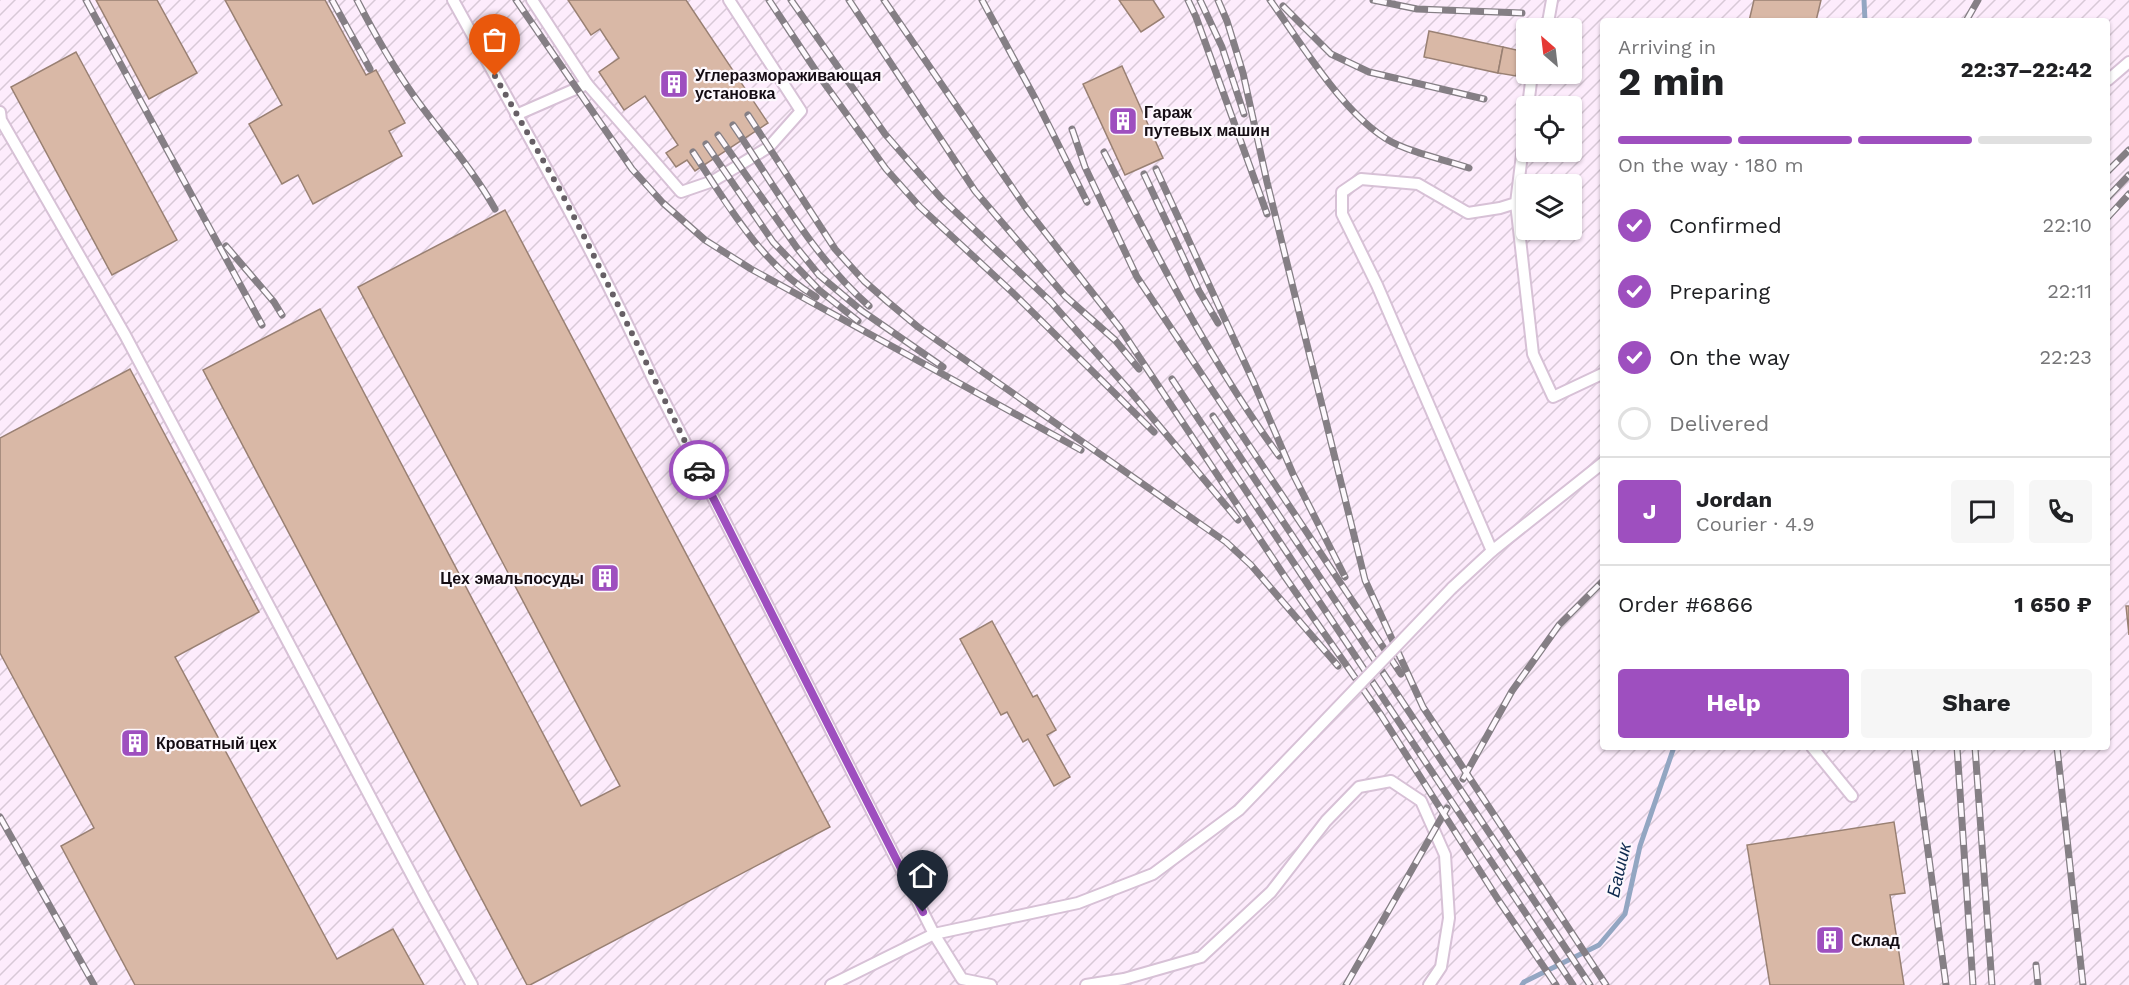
<!DOCTYPE html>
<html lang="en">
<head>
<meta charset="utf-8">
<style>
	:root { --surface:#fff; --page:#f6f6f6; --text:#202124; --muted:#757577; --line:#e0e0e0; --accent:#9e4fbf }
	body { margin:0; font-family:"Work Sans",sans-serif; background:var(--page); color:var(--text); height:100vh; display:flex; flex-direction:column; font-size:22px; white-space:nowrap }
	* { box-sizing:border-box; margin:0 }
	p { font-size:20px; color:var(--muted) }
	.icon { flex:none; width:33px; height:33px; fill:none; stroke:currentColor; stroke-width:2; stroke-linecap:round; stroke-linejoin:round }
	.map { position:relative; flex:1; overflow:hidden }
	.sheet { position:absolute; left:1600px; top:18px; width:510px; height:732px; display:flex; flex-direction:column; background:var(--surface); border-radius:6px; box-shadow:0 2px 4px #0004 }
	.sheet>* { flex:none }
	.needle { width:39px; rotate:332deg }
	.fabs { position:absolute; left:1516px; top:18px; display:grid; gap:12px }
	.fabs a { display:grid; place-items:center; width:66px; height:66px; border-radius:6px; background:var(--surface); box-shadow:0 2px 4px #0004; font-size:30px }
	.pin { position:absolute; display:grid; place-items:center; width:51px; height:51px; color:#fff; margin:-62px -26px; border-radius:50% 50% 50% 0; rotate:-45deg; box-shadow:0 0 6px #0007 }
	.pin .icon { rotate:45deg }
	.courier { position:absolute; display:grid; place-items:center; width:60px; height:60px; margin:-30px; border:4px solid #9e4fbf; border-radius:50%; background:#fff; color:#222; box-shadow:0 2px 8px #0007 }
	.headline em { font-style:normal; font-weight:700 }
	.headline div { display:flex; flex-direction:column-reverse }
	.headline { display:flex; align-items:center; justify-content:space-between; height:102px; padding:0 18px }
	h1 { font-size:39px; font-weight:700; line-height:45px }
	.bar { display:grid; grid-template-columns:repeat(4,1fr); gap:9px 6px; align-content:center; height:72px; padding:0 18px }
	.bar i { height:8px; border-radius:4px; background:var(--line) }
	.bar .on { background:var(--accent) }
	.bar p { grid-column:span 4 }
	.line { display:flex; align-items:center; gap:15px; padding:0 18px; border-top:2px solid var(--line) }
	.line div { flex:1 }
	.round { display:grid; place-items:center; flex:none; width:63px; height:63px; border-radius:6px; background:var(--page) }
	ol { padding:0 18px; list-style:none }
	li { display:flex; align-items:center; gap:18px; height:66px }
	li p { margin-inline-start:auto }
	li .icon { padding:6px; border-radius:50%; background:var(--accent); color:#fff; stroke-width:4 }
	li:last-child { color:var(--muted) }
	li i { width:33px; height:33px; border:3px solid var(--line); border-radius:50% }
	.cta { display:flex; gap:12px; margin-top:auto; padding:12px 18px }
	.cta a { flex:1; height:69px; border-radius:6px; background:var(--accent); color:#fff; font-size:24px; font-weight:700; line-height:69px; text-align:center }
	.cta a+a { background:var(--page); color:var(--text) }
	.map>svg:first-child { display:block }
	.industrial { fill:url(#industrial-furrows); fill-rule:evenodd }
	.lines { fill:none; stroke-linecap:round; stroke-linejoin:round }
	.stream { stroke:#93a6c2; stroke-width:5 }
	.building { fill:#d9b8a6; stroke:#998073; stroke-width:1.5 }
	.lane-casing { stroke:#d7c1d6; stroke-width:14 }
	.lane { stroke:#fff; stroke-width:10 }
	.rail-casing { stroke:#857f85; stroke-width:7 }
	.rail { stroke:#fdf8fd; stroke-width:4.5; stroke-dasharray:14; stroke-linecap:butt }
	.lane-bridge-casing { stroke:#d7c1d6; stroke-width:14; stroke-linecap:butt }
	.lane-bridge { stroke:#fff; stroke-width:10 }
	.done { stroke:#665f65; stroke-width:6; stroke-dasharray:0 10.8 }
	.route { stroke:#9e4fbf; stroke-width:8 }
	.labels { text-anchor:middle; stroke-width:4.5; stroke-linejoin:round; paint-order:stroke }
	.poi-label { font-size:16px; font-weight:bold; fill:#140c13; stroke:#fdf8fd; text-anchor:start }
	.water-label { font-size:18px; font-style:italic; fill:#0e294e; stroke:#fdf8fd }
</style>
</head>
<body>
<div class="map">
<svg width="2129" height="985" viewBox="0 0 2129 985">
	<defs>
		<pattern id="industrial-furrows" width="10" height="10" patternUnits="userSpaceOnUse" patternTransform="scale(1.5)"><rect width="10" height="10" fill="#fdecfc"/><path d="M-1 1l2-2M0 10L10 0M9 11l2-2" fill="none" stroke="#d8c9d7"/></pattern>
	</defs>
	<rect width="100%" height="100%" fill="#fdf8fd"/>
	<path class="industrial" d="M0,0h2129v985h-2129zM1604,21h504v726h-504zM1527,28h45v46h-45zM1527,106h45v46h-45zM1527,184h45v46h-45z"/>
	<g class="lines">
		<g class="stream">
			<path d="M1864,0l1,21"/>
			<path d="M1522,985l2,-3 75,-37 26,-31 15,-68 34,-99"/>
		</g>
	</g>
	<g class="building">
		<path d="M96,0h61l40,73 -48,26z"/>
		<path d="M225,0h100l41,75 10,-5 29,53 -16,8 13,25 -89,48 -15,-29 -16,9 -33,-60 33,-19z"/>
		<path d="M568,0h118l82,123 -73,48 -8,-11 -11,7 -10,-14 12,-8 -33,-49 -21,14 -25,-38 20,-14 -19,-29 -9,6z"/>
		<path d="M1119,0h34l11,17 -23,15z"/>
		<path d="M1754,0h67l-5,21h-67z"/>
		<path d="M1429,31l74,16 -5,26 -74,-16z"/>
		<path d="M1503,47l18,4 -5,25 -18,-3z"/>
		<path d="M76,52l101,188 -65,35 -101,-188z"/>
		<path d="M1122,66l41,92 -38,17 -42,-91z"/>
		<path d="M505,210l325,617 -300,158h-3l-324,-615 117,-61 261,497 39,-20 -262,-499z"/>
		<path d="M130,369l129,243 -84,45 162,302 56,-30 31,56h-289l-74,-139 33,-18 -94,-175v-215z"/>
		<path d="M2126,606h3v29z"/>
		<path d="M992,621l41,76 4,-2 19,35 -9,5 23,42 -16,9 -26,-47 -5,3 -16,-30 -6,3 -41,-76z"/>
		<path d="M1894,822l11,71 -15,2 14,90h-134l-23,-140z"/>
	</g>
	<g class="lines">
		<g class="lane-casing">
			<g id="lane">
				<path d="M453,0c69,125 140,247 199,377l282,557 28,45 29,6"/>
				<path d="M532,0l55,84"/>
				<path d="M1547,28l5,-28"/>
				<path d="M2108,80l21,-18"/>
				<path d="M1528,106l4,-32"/>
				<path d="M0,112l1,8 124,215 300,565 47,85"/>
				<path d="M516,115l71,-31 94,108 32,-11 56,-34 32,-36 -72,-111"/>
				<path d="M1516,203l17,151 20,43 51,-24"/>
				<path d="M1492,551l-115,-266 -35,-71v-22l19,-13 57,5 50,29 32,-5 16,-5 11,-89"/>
				<path d="M1452,588l40,-37 112,-89"/>
				<path d="M1812,747l40,49"/>
				<path d="M831,985l103,-51 144,-31 75,-29 86,-64 74,-77"/>
				<path d="M1086,985l38,-6 77,-22 70,-65 55,-71 33,-34 32,-6 30,20 24,54 4,63 -8,49 -12,18"/>
			</g>
		</g>
		<use href="#lane" class="lane"/>
		<g class="rail-casing">
			<g id="rail">
				<path d="M86,0l176,325"/>
				<path d="M332,0l38,69"/>
				<path d="M357,0c17,33 35,65 57,96 27,38 58,72 81,113"/>
				<path d="M516,0l116,169 31,34 42,37 46,29 330,181"/>
				<path d="M769,0l53,80 64,89 34,38 92,85 142,140"/>
				<path d="M791,0l94,134 55,63 111,105 79,89 108,129"/>
				<path d="M849,0l126,191 90,105 50,44 24,29"/>
				<path d="M884,0l142,208 94,120 165,249 96,138 118,186 57,84"/>
				<path d="M982,0l54,100 51,102"/>
				<path d="M1188,0l8,17 71,197"/>
				<path d="M1200,0l22,47 22,67"/>
				<path d="M1218,0l9,21 16,52 24,109 98,398 58,127 183,278"/>
				<path d="M1270,0c32,44 78,123 128,145 23,10 48,15 71,23"/>
				<path d="M1373,0l44,9 105,4"/>
				<path d="M1283,6l48,48 38,18 115,27"/>
				<path d="M1966,21l12,-21"/>
				<path d="M748,115l87,134 29,32 24,21 30,25 308,215 25,23 87,101"/>
				<path d="M733,125c42,61 79,131 136,181"/>
				<path d="M1072,129l13,38 52,110 264,397"/>
				<path d="M718,135l79,113 22,27 43,36 81,56"/>
				<path d="M706,144l67,98 46,48 39,31"/>
				<path d="M693,152c34,52 68,112 123,145"/>
				<path d="M1104,152c53,104 106,209 175,304"/>
				<path d="M1156,169l98,214 39,91 52,103"/>
				<path d="M2108,171l21,-21"/>
				<path d="M1144,174l55,117 19,32"/>
				<path d="M2108,197l21,-22"/>
				<path d="M2108,217l21,-23"/>
				<path d="M226,246l48,56 8,13"/>
				<path d="M1172,379l401,606"/>
				<path d="M1213,416l377,569"/>
				<path d="M1914,747l32,238"/>
				<path d="M1957,747l16,238"/>
				<path d="M1975,747l17,238"/>
				<path d="M2057,747l26,238"/>
				<path d="M1463,779l49,-88 47,-66 45,-45"/>
				<path d="M0,817l94,168"/>
				<path d="M2036,965l2,20"/>
				<path d="M1346,985l101,-177"/>
			</g>
		</g>
		<use href="#rail" class="rail"/>
		<g class="lane-bridge-casing">
			<path id="lane-bridge" d="M1313,733l139,-145"/>
		</g>
		<use href="#lane-bridge" class="lane-bridge"/>
	</g>
	<g class="lines">
		<path class="done" d="M495,76l65,114 30,58 109,222"/>
		<path class="route" d="M699,470l224,442"/>
	</g>
	<defs>
		<g id="building-square" transform="scale(1.5)"><rect x="-9" y="-9" width="18" height="18" rx="4" fill="#9e4fbf" stroke="#fdf8fd"/><path d="M-4-6H4V6H1V3H-1V6H-4ZM-2.5-4.3h1.7v1.8h-1.7ZM.8-4.3h1.7v1.8H.8ZM-2.5-1h1.7V.8h-1.7ZM.8-1h1.7V.8H.8Z" fill="#fff"/></g>
	</defs>
	<g fill-rule="evenodd">
		<use href="#building-square" x="674" y="84"/>
		<use href="#building-square" x="1123" y="121"/>
		<use href="#building-square" x="605" y="578"/>
		<use href="#building-square" x="135" y="743"/>
		<use href="#building-square" x="1830" y="940"/>
	</g>
	<g class="labels">
		<g class="poi-label">
			<text x="695" y="81">Углеразмораживающая<tspan x="695" dy="18">установка</tspan></text>
			<text x="1144" y="118">Гараж<tspan x="1144" dy="18">путевых машин</tspan></text>
			<text x="584" y="584" text-anchor="end">Цех эмальпосуды</text>
			<text x="156" y="749">Кроватный цех</text>
			<text x="1851" y="946">Склад</text>
		</g>
		<g class="water-label">
			<text transform="translate(1619 870) rotate(-77)" y="6">Башик</text>
		</g>
	</g>
</svg>
<div class="fabs">
<a><svg class="needle" viewBox="-14 -14 28 28"><path d="M0-13l5 13h-10z" fill="#e53935"/><path d="M0 13l5-13h-10z" fill="#757577"/></svg></a>
<a><svg class="icon" aria-label="locate" viewBox="0 0 24 24"><circle cx="12" cy="12" r="6"/><path d="M12 2v4M12 18v4M2 12h4M18 12h4"/></svg></a>
<a><svg class="icon" aria-label="layers" viewBox="0 0 24 24"><path d="M12 4l9 5-9 5-9-5zM3 14l9 5 9-5"/></svg></a>
</div>
<div class="pin" style="left:495px;top:76px;background:#ea580c"><svg class="icon" aria-label="bag" viewBox="0 0 24 24"><path d="M5 8h14l-1 12H6zM9 8a3 3 0 0 1 6 0"/></svg></div>
<div class="pin" style="left:923px;top:912px;background:#1f2937"><svg class="icon" aria-label="home" viewBox="0 0 24 24"><path d="M3 11l9-7 9 7M6 9v11h12V9"/></svg></div>
<div class="courier" style="left:699px;top:470px"><svg class="icon" aria-label="car" viewBox="0 0 24 24"><path d="M5 17H2v-5l4-1 3-4h7l3 4 3 1v5h-3M9 17h6M6 11h13"/><circle cx="7" cy="17" r="2"/><circle cx="17" cy="17" r="2"/></svg></div>
<section class="sheet">
<div class="headline"><div><h1>2 min</h1><p>Arriving in</p></div><em>22:37–22:42</em></div>
<div class="bar"><i class="on"></i><i class="on"></i><i class="on"></i><i></i><p>On the way · 180 m</p></div>
<ol>
<li><svg class="icon" aria-label="check" viewBox="0 0 24 24"><path d="M5 12l5 5 9-10"/></svg>Confirmed<p>22:10</p></li>
<li><svg class="icon" aria-label="check" viewBox="0 0 24 24"><path d="M5 12l5 5 9-10"/></svg>Preparing<p>22:11</p></li>
<li><svg class="icon" aria-label="check" viewBox="0 0 24 24"><path d="M5 12l5 5 9-10"/></svg>On the way<p>22:23</p></li>
<li><i></i>Delivered</li>
</ol>
<div class="line" style="height:108px"><b class="round" style="background:var(--accent);color:#fff">J</b><div><b>Jordan</b><p>Courier · 4.9</p></div><a class="round"><svg class="icon" aria-label="chat" viewBox="0 0 24 24"><path d="M4 5h16v11H9l-5 4z"/></svg></a><a class="round"><svg class="icon" aria-label="phone" viewBox="0 0 24 24"><path d="M5 4h4l2 5-3 2q2 4 5 5l2-3 5 2v4C11 20 4 13 5 4z"/></svg></a></div>
<div class="line" style="height:78px"><div>Order #6866</div><b>1 650 ₽</b></div>
<div class="cta"><a>Help</a><a>Share</a></div>
</section>
</div>
</body>
</html>
